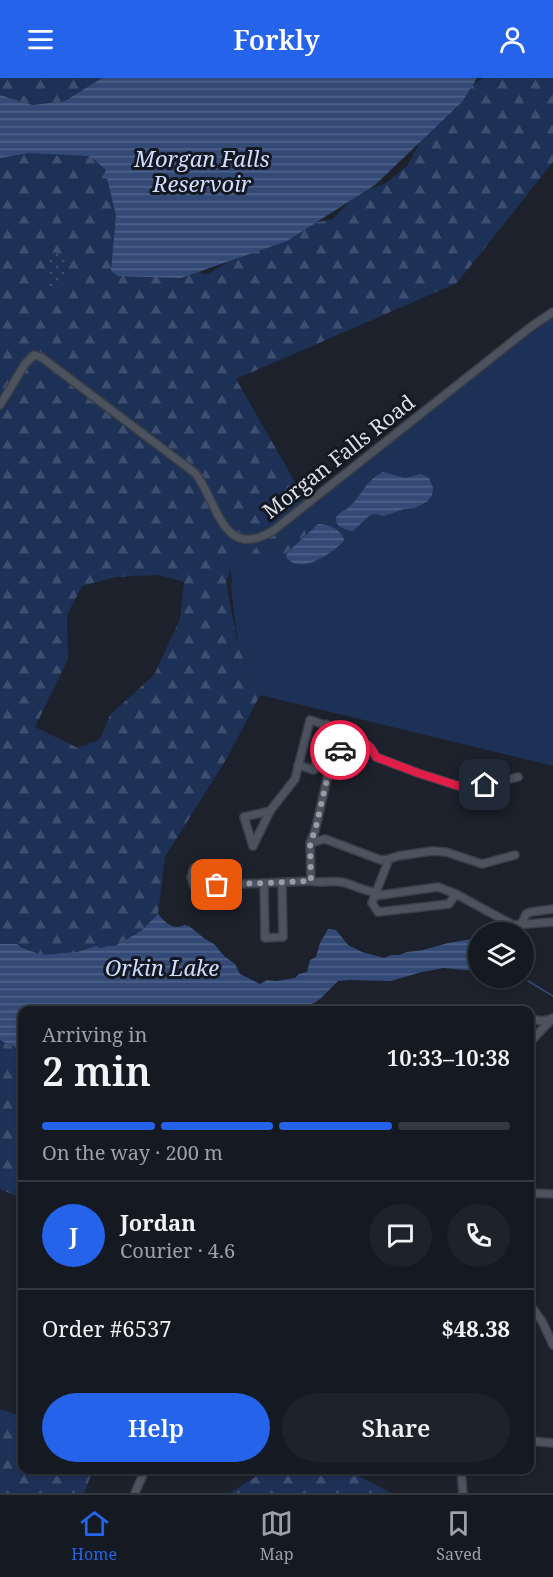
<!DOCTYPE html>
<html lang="en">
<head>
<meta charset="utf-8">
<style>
	:root { --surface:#151921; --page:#1e222a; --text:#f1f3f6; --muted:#9da0a5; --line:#34383f; --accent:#2563eb }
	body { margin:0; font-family:"Noto Serif",serif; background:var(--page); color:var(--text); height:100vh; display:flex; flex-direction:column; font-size:22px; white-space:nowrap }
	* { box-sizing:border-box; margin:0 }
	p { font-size:20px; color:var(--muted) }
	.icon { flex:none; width:33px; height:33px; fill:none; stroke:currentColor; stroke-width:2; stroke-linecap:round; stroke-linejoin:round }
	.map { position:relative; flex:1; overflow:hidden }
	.panel { position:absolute; left:18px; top:928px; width:516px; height:468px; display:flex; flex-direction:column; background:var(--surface); border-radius:12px; box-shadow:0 2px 4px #0004,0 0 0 2px var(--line) }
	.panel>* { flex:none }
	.buttons { position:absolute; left:468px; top:844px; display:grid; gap:12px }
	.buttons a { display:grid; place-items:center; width:66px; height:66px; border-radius:50%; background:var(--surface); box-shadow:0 2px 4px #0004,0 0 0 2px var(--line); font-size:30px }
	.pin { position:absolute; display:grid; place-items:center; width:51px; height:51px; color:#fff; margin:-26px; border-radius:12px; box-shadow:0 3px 9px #0006 }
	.courier { position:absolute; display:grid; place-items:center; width:60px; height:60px; margin:-30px; border:4px solid #e11d48; border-radius:50%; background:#fff; color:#222; box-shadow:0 2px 8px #0007 }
	.overview em { font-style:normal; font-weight:600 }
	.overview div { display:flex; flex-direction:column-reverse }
	.overview { display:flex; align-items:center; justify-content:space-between; height:102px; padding:0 24px }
	h1 { font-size:39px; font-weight:600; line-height:45px }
	.bar { display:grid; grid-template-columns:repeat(4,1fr); gap:9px 6px; align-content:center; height:72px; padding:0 24px }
	.bar i { height:8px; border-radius:4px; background:var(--line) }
	.bar .selected { background:var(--accent) }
	.bar p { grid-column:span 4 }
	.line { display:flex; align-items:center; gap:15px; padding:0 24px; border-top:2px solid var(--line) }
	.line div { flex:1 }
	.round { display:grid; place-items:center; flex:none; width:63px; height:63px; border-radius:32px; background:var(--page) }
	.cta { display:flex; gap:12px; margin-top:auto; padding:12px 24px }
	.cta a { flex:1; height:69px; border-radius:36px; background:var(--accent); color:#fff; font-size:24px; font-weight:600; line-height:69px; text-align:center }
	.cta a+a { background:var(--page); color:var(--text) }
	header { display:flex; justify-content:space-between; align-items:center; height:78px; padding:0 24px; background:var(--accent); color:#fff; font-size:27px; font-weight:600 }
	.tabs { display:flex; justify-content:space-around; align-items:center; height:84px; border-top:2px solid var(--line); background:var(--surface); font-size:16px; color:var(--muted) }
	.tabs a { display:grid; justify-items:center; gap:3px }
	.tabs .selected { color:var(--accent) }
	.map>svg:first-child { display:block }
	.grass { fill:#1d3056 }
	.forest { fill:url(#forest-firs); fill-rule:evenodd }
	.park { fill:url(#park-dots) }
	.water { fill:url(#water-rules) }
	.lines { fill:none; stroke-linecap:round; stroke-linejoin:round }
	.stream { stroke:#344a76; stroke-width:1.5 }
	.minor-casing { stroke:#3a3e47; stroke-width:10 }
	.minor { stroke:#4c525e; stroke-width:7 }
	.done { stroke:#999ca6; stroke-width:6; stroke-dasharray:0 10.8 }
	.route { stroke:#e11d48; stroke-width:8 }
	.labels { text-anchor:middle; stroke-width:6; stroke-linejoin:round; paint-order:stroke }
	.street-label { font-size:21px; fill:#dcdfe7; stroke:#131822 }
	.water-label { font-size:22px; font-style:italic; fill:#cfdefc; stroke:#131822 }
</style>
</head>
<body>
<header><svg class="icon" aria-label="menu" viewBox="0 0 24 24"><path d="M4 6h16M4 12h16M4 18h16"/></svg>Forkly<svg class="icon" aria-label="person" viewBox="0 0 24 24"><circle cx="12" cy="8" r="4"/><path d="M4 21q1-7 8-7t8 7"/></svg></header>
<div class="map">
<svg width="553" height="1415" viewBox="0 0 553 1415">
	<defs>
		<pattern id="forest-firs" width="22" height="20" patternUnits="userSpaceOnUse" patternTransform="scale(1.5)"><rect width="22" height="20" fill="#1d3056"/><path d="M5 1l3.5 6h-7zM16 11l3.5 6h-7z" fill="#3d4e6e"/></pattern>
		<pattern id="park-dots" width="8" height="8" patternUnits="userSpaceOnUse" patternTransform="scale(1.5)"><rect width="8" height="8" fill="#1d3056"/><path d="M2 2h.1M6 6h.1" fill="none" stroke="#3d4e6e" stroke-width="1.8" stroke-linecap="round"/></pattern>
		<pattern id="water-rules" width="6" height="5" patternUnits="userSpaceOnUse" patternTransform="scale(1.5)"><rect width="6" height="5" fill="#344a76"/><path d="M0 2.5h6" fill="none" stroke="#51648a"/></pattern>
	</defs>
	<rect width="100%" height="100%" fill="#1c212c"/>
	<path class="grass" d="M553,238v450l-293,-71 -22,-50 -7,-58 1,-7 -2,-10 22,-30 25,-11z"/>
	<g class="forest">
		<path d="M0,0h102l-37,23 -32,4 -33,-10z"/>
		<path d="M483,0h70v84l-96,121 -221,96 72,126 -56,35 -22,30 -1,6 -3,6 12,63 22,50 -33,63 -62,99 -7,57 -17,17 -26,15 -31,3 -7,3 -18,3h-17l-20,-7 -5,-4h-17v-798l90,-8 95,127 21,10 24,-14 36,-14 32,-21 35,-7 24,-25 29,-11 21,-17 31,-57h18l10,-21zM159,497l25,7 -4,37 -26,56 -44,40 -10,24 -22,9 -43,-21 33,-68 -1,-44 15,-29 34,-9z"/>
		<path d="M283,449l21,2 2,5 -22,21 -14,6 -13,14 -10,-2 -2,-13 19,-21z"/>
		<path d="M0,962l22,11v148l-22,-10z"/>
		<path d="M0,1331l15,5 7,-3v59h71l-9,23h-84z"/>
		<path d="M266,1392h85l2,3 38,20h-161z"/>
	</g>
	<path class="park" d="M54,174l6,3 8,9 -1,9 -5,13 -8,2 -7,-4c-2,-6 3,-27 7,-32z"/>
	<g class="water">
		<path d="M102,0h375l-15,24 -87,83 -88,56 -106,37 -63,-2 -7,-5 5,-55 -11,-47 -15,-13 -61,-3 -29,5v-63l33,10 32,-4z"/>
		<path d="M383,394l22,6 16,-4 8,4 4,10 -1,7 -4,6 -13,7 -11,1 -20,7 -9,-2 -5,1 -17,16c-6,0 -19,-5 -17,-13 1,-5 11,-8 14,-12 12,-11 17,-27 33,-34z"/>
		<path d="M318,446c11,0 22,5 26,15l-1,3c-13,12 -42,34 -57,15l1,-4z"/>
		<path d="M158,836c7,8 15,17 26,11l5,1 16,13 9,5 10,12 11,8 5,10 20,10 7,-4 9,1 19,-3 4,-4 8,-2 3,-12 6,-3 4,-14 8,-14 8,1 12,15 14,7 22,6 7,-3h8l8,-3 16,-2 25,-7 30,-5v33l-35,-3 -21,4 -31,9 -42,-1 -11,1 -18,18 -6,4 -22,8h-270v40l-22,-11v-96h17l5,4 20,7 35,-3 19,-6 5,2 6,-2h8l26,-15z"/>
	</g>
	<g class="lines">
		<path class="stream" d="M528,903l25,15"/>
		<g class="minor-casing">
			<g id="minor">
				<path d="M0,327l25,-41 9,-9 7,2 154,116c23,28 27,90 79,57l258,-204 21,-14"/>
				<path d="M298,687l16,5 12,-46"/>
				<path d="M310,765l15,-4 56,21 8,-1 9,-3 34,-5 14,1 36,12 33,-9"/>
				<path d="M253,768l17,-35 25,-32 15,-59c17,5 25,8 35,22 17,-2 24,-1 31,15l42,16 50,16 50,-12"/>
				<path d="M253,768l-9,-29 26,-6"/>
				<path d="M389,781l-17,44 6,9 71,-8 7,-10 57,31 40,-3"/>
				<path d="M194,790l-3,9 3,9 117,-5c10,3 20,-1 30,1 13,2 22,10 35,10"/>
				<path d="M311,803l-1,-38 5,-12 12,-52 9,-23 9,-14"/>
				<path d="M264,805l1,55 18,-1 -1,-54"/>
				<path d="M374,818l64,-9 18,7"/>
				<path d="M521,847l5,-11 5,-2 22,-3"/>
				<path d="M530,941l12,2 9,-2"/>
				<path d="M530,964l23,-24"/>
				<path d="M530,1115l23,1"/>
				<path d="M530,1227l12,16 11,24"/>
				<path d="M530,1363l23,2"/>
				<path d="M461,1392l2,23"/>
				<path d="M135,1415l10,-23"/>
			</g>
		</g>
		<use href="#minor" class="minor"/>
	</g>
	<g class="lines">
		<path class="done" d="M217,807l94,-4 -1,-38 5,-12 12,-52 9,-23 4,-6"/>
		<path class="route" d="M340,672l5,-8c17,-2 24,-1 31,15l42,16 50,16 17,-4"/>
	</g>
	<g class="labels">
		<g class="street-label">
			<text transform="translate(339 379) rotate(-38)" y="7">Morgan Falls Road</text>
		</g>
		<g class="water-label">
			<text x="202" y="89">Morgan Falls<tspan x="202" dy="25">Reservoir</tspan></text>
			<text x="162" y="898">Orkin Lake</text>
		</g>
	</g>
</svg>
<div class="buttons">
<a><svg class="icon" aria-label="layers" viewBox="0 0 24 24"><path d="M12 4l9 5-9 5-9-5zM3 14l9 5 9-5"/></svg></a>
</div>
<div class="pin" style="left:217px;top:807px;background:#ea580c"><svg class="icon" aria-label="bag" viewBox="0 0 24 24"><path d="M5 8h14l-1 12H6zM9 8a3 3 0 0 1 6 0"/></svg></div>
<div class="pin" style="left:485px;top:707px;background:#1f2937"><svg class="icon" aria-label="home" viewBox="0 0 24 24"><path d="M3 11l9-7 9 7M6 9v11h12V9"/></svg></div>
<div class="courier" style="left:340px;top:672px"><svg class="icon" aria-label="car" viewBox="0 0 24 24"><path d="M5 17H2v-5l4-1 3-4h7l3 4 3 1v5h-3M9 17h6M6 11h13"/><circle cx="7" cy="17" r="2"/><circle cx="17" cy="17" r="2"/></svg></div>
<section class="panel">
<div class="overview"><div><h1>2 min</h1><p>Arriving in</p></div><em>10:33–10:38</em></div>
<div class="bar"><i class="selected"></i><i class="selected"></i><i class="selected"></i><i></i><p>On the way · 200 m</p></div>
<div class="line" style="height:108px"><b class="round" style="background:var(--accent);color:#fff">J</b><div><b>Jordan</b><p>Courier · 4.6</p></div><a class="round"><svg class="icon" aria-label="chat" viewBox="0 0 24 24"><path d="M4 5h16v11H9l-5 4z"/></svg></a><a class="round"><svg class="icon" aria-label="phone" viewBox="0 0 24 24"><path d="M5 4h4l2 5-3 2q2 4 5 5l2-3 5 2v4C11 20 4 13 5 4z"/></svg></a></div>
<div class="line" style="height:78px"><div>Order #6537</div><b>$48.38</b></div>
<div class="cta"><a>Help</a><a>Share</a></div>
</section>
</div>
<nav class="tabs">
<a class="selected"><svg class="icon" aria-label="home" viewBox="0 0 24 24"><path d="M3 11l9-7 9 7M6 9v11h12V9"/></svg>Home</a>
<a><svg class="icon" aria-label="map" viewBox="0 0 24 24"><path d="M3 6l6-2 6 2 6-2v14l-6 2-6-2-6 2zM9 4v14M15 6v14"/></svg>Map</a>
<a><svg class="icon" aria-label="saved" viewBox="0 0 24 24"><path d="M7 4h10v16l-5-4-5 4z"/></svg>Saved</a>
</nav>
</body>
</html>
